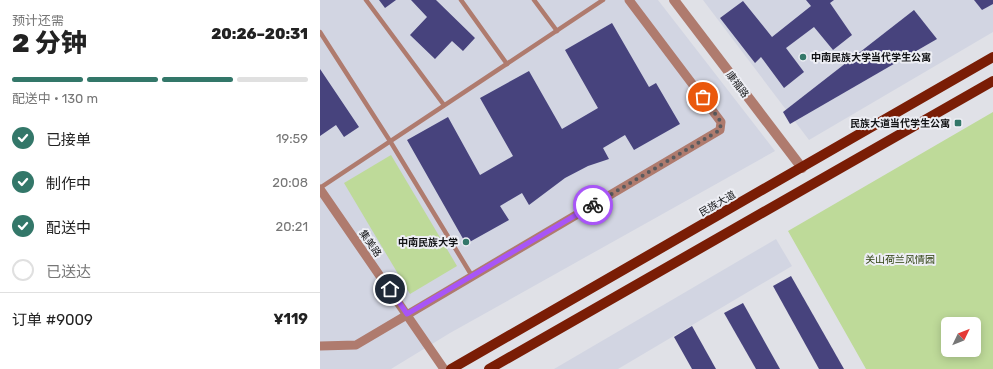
<!DOCTYPE html>
<html lang="zh">
<head>
<meta charset="utf-8">
<style>
	:root { --surface:#fff; --page:#f2f2f2; --text:#222; --muted:#767676; --line:#e0e0e0; --accent:#337769 }
	body { margin:0; font-family:Rubik,"Noto Sans SC",sans-serif; background:var(--page); color:var(--text); height:100vh; display:flex; flex-direction:column; font-size:15px; white-space:nowrap }
	* { box-sizing:border-box; margin:0 }
	p { font-size:13px; color:var(--muted) }
	.icon { flex:none; width:22px; height:22px; fill:none; stroke:currentColor; stroke-width:2; stroke-linecap:round; stroke-linejoin:round }
	.map { position:relative; flex:1; overflow:hidden }
	.panel { display:flex; flex-direction:column; background:var(--surface); width:320px }
	.panel>* { flex:none }
	.needle { width:26px; rotate:47deg }
	.controls { position:absolute; left:621px; top:317px; display:grid; gap:8px }
	.controls a { display:grid; place-items:center; width:40px; height:40px; border-radius:6px; background:var(--surface); box-shadow:0 2px 10px #0003; font-size:20px }
	.pin { position:absolute; display:grid; place-items:center; width:34px; height:34px; color:#fff; margin:-17px; border:2px solid #fff; border-radius:50%; box-shadow:0 1px 4px #0007 }
	.courier { position:absolute; display:grid; place-items:center; width:40px; height:40px; margin:-20px; border:3px solid #a855f7; border-radius:50%; background:#fff; color:#222; box-shadow:0 1px 5px #0007 }
	.summary em { font-style:normal; font-weight:800 }
	.summary div { display:flex; flex-direction:column-reverse }
	.summary { display:flex; align-items:center; justify-content:space-between; height:68px; padding:0 12px }
	h1 { font-size:26px; font-weight:800; line-height:30px }
	.bar { display:grid; grid-template-columns:repeat(4,1fr); gap:6px 4px; align-content:center; height:48px; padding:0 12px }
	.bar i { height:5px; border-radius:3px; background:var(--line) }
	.bar .selected { background:var(--accent) }
	.bar p { grid-column:span 4 }
	.line { display:flex; align-items:center; gap:10px; padding:0 12px; border-top:1px solid var(--line) }
	.line div { flex:1 }
	ol { padding:0 12px; list-style:none }
	li { display:flex; align-items:center; gap:12px; height:44px }
	li p { margin-inline-start:auto }
	li .icon { padding:4px; border-radius:50%; background:var(--accent); color:#fff; stroke-width:4 }
	li:last-child { color:var(--muted) }
	li i { width:22px; height:22px; border:2px solid var(--line); border-radius:50% }
	main { display:flex; flex:1; min-height:0 }
	.map>svg:first-child { display:block }
	.built { fill:#d2d5e2 }
	.green { fill:#beda99; fill-rule:evenodd }
	.building { fill:#47437d }
	.lines { fill:none; stroke-linecap:round; stroke-linejoin:round }
	.service { stroke:#af7b6e; stroke-width:4.5 }
	.minor { stroke:#af7b6e; stroke-width:9 }
	.tertiary { stroke:#af7b6e; stroke-width:10 }
	.primary { stroke:#7a1d05; stroke-width:10 }
	.done { stroke:#5a5b5e; stroke-width:4; stroke-dasharray:0 7.2 }
	.route { stroke:#a855f7; stroke-width:5 }
	.poi-dot { fill:#337769; stroke:#edeef4; stroke-width:1.5 }
	.labels { text-anchor:middle; stroke-width:4; stroke-linejoin:round; paint-order:stroke }
	.poi-label { font-size:10px; font-weight:bold; fill:#121315; stroke:#edeef4; text-anchor:end }
	.street-label { font-size:10px; fill:#121315; stroke:#edeef4 }
	.park-label { font-size:10px; fill:#2d3f0f; stroke:#edeef4 }
</style>
</head>
<body>
<main>
<section class="panel">
<div class="summary"><div><h1>2 分钟</h1><p>预计还需</p></div><em>20:26–20:31</em></div>
<div class="bar"><i class="selected"></i><i class="selected"></i><i class="selected"></i><i></i><p>配送中 · 130 m</p></div>
<ol>
<li><svg class="icon" aria-label="check" viewBox="0 0 24 24"><path d="M5 12l5 5 9-10"/></svg>已接单<p>19:59</p></li>
<li><svg class="icon" aria-label="check" viewBox="0 0 24 24"><path d="M5 12l5 5 9-10"/></svg>制作中<p>20:08</p></li>
<li><svg class="icon" aria-label="check" viewBox="0 0 24 24"><path d="M5 12l5 5 9-10"/></svg>配送中<p>20:21</p></li>
<li><i></i>已送达</li>
</ol>
<div class="line" style="height:52px"><div>订单 #9009</div><b>¥119</b></div>
</section>
<div class="map">
<svg width="673" height="369" viewBox="0 0 673 369">
	<rect width="100%" height="100%" fill="#e0e1e7"/>
	<g class="built">
		<path d="M0,0h338l117,151 -325,182 -59,36h-71z"/>
		<path d="M383,0h290v32l-184,108z"/>
		<path d="M456,239l16,27 -174,103h-64z"/>
	</g>
	<g class="green">
		<path d="M673,112v257h-127l-78,-138zM628,324h26v26h-26z"/>
		<path d="M71,155l66,111 -47,28 -66,-111z"/>
	</g>
	<g class="building">
		<path d="M59,0h17l-11,8z"/>
		<path d="M91,0h25l39,38 -12,13 -11,-10 -17,18 -25,-24 17,-18z"/>
		<path d="M486,0h28l-4,3 22,32 -19,15 -19,-23 -28,21 18,24 -20,16 -23,-31 -6,6 -35,-45 23,-17 29,36 39,-31z"/>
		<path d="M654,0h19v4l-11,6z"/>
		<path d="M594,10l23,29 -147,85 -7,-12z"/>
		<path d="M292,23l37,64 7,-4 24,41 -46,26 -9,-15 -22,13 6,11 -21,7 -23,12 -36,27 -7,-12 -22,13 9,14 -43,24 -59,-104 41,-23 32,58 33,-19 -33,-58 49,-27 33,58 36,-21 -33,-58z"/>
		<path d="M0,69l39,58 -15,10 -8,-12 -16,11z"/>
		<path d="M471,276l53,93h-25l-46,-83z"/>
		<path d="M423,303l37,66h-24l-32,-56z"/>
		<path d="M372,326l24,43h-24l-18,-32z"/>
	</g>
	<g class="lines">
		<g class="service">
			<path d="M46,0l78,105"/>
			<path d="M141,0l46,64"/>
			<path d="M214,0l23,31"/>
			<path d="M0,32l70,109 82,135"/>
			<path d="M0,188l283,-188"/>
		</g>
		<g class="minor">
			<path d="M0,189l124,180"/>
			<path d="M0,346l36,-1 364,-215 1,-8 -92,-122"/>
		</g>
		<path class="tertiary" d="M354,0l128,168"/>
		<g class="primary">
			<path d="M131,369l542,-312"/>
			<path d="M169,369l504,-288"/>
		</g>
	</g>
	<g class="lines">
		<path class="done" d="M273,205l127,-75 1,-8 -18,-25"/>
		<path class="route" d="M70,289l17,25 186,-109"/>
	</g>
	<g class="poi-dot">
		<circle cx="483" cy="57" r="4"/>
		<rect x="634" y="119" width="8" height="8" rx="2"/>
		<circle cx="146" cy="242" r="4"/>
	</g>
	<g class="labels">
		<g class="poi-label">
			<text x="491" y="61" text-anchor="start">中南民族大学当代学生公寓</text>
			<text x="630" y="127">民族大道当代学生公寓</text>
			<text x="138" y="246">中南民族大学</text>
		</g>
		<g class="street-label">
			<text transform="translate(418 84) rotate(53)" y="4">康福路</text>
			<text transform="translate(397 203) rotate(-30)" y="4">民族大道</text>
			<text transform="translate(51 243) rotate(55)" y="4">集美路</text>
		</g>
		<g class="park-label">
			<text x="580" y="263">关山荷兰风情园</text>
		</g>
	</g>
</svg>
<div class="controls">
<a><svg class="needle" viewBox="-14 -14 28 28"><path d="M0-13l5 13h-10z" fill="#e53935"/><path d="M0 13l5-13h-10z" fill="#767676"/></svg></a>
</div>
<div class="pin" style="left:383px;top:97px;background:#ea580c"><svg class="icon" aria-label="bag" viewBox="0 0 24 24"><path d="M5 8h14l-1 12H6zM9 8a3 3 0 0 1 6 0"/></svg></div>
<div class="pin" style="left:70px;top:289px;background:#1f2937"><svg class="icon" aria-label="home" viewBox="0 0 24 24"><path d="M3 11l9-7 9 7M6 9v11h12V9"/></svg></div>
<div class="courier" style="left:273px;top:205px"><svg class="icon" aria-label="bike" viewBox="0 0 24 24"><circle cx="6" cy="16" r="4"/><circle cx="18" cy="16" r="4"/><path d="M6 16l4-8h5l3 8M10 8l3 8H6M13 5h3"/></svg></div>
</div>
</main>
</body>
</html>
